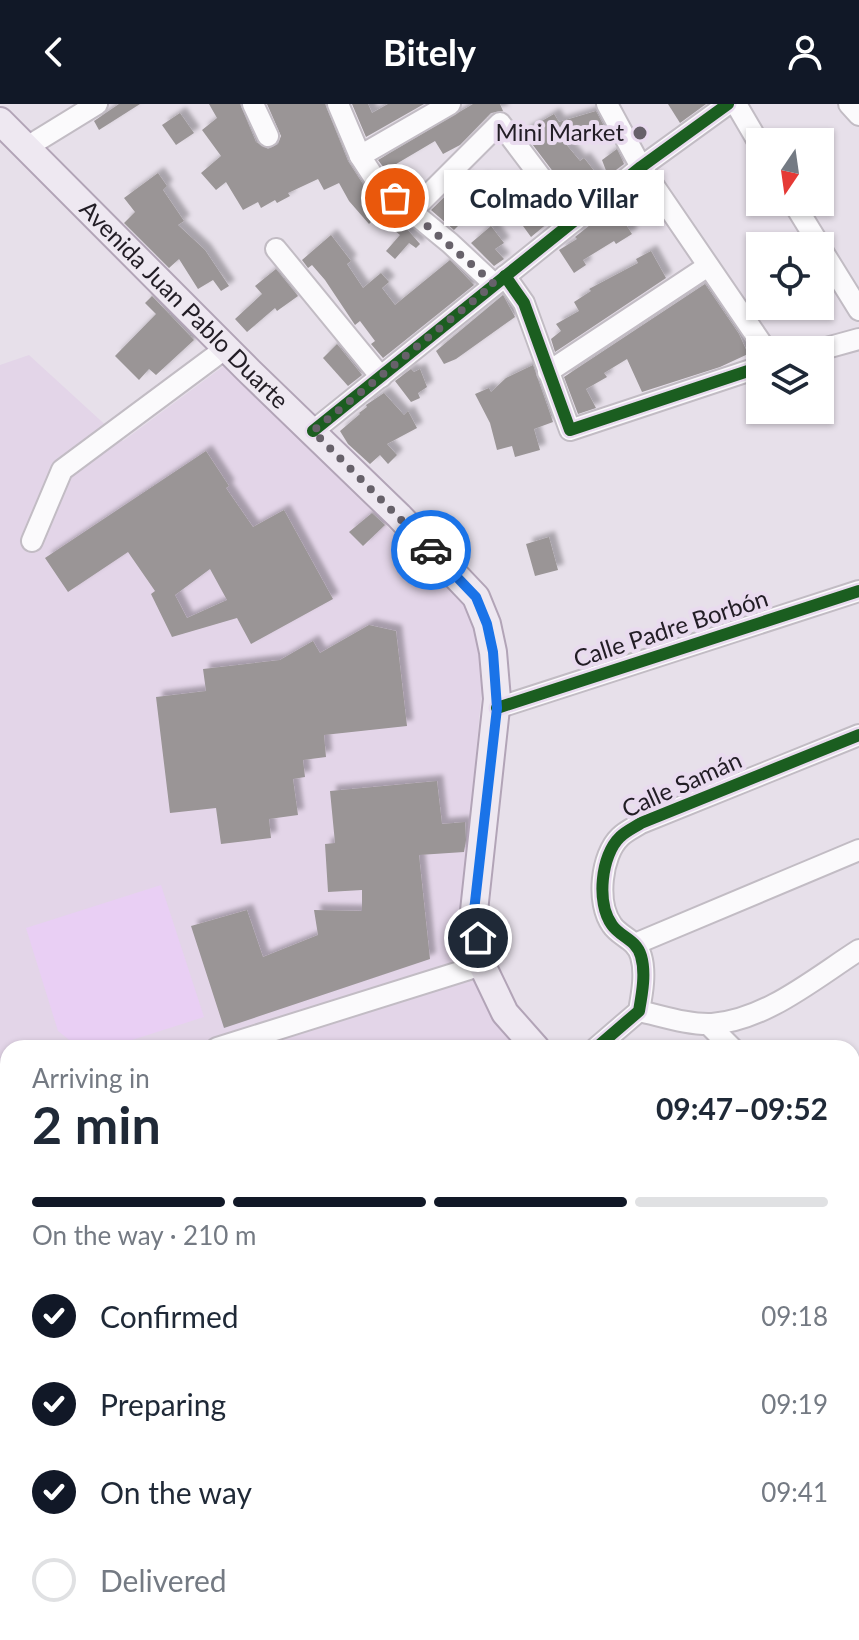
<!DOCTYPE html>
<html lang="en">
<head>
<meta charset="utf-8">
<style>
	:root { --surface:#fff; --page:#f2f2f3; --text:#1f2937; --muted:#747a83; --line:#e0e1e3; --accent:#111827 }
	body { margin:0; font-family:Lato,sans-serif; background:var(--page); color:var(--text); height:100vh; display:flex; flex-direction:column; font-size:30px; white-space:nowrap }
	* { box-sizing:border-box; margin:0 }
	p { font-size:26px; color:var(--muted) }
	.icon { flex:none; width:44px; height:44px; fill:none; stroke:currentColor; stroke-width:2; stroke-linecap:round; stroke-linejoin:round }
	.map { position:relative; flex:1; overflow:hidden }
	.side { position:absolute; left:0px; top:936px; width:860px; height:600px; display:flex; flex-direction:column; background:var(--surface); border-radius:24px 24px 0 0; box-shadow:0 2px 6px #0004 }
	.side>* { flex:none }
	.needle { width:52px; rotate:193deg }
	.tools { position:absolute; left:746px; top:24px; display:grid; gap:16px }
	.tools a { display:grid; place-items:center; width:88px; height:88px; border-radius:0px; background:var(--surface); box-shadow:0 2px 6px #0004; font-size:40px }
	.pin { position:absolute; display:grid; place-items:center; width:68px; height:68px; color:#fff; margin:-34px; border:4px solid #fff; border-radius:50%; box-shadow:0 2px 8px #0007 }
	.courier { position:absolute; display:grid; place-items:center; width:80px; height:80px; margin:-40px; border:6px solid #1a73e8; border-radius:50%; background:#fff; color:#222; box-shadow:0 2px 10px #0007 }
	.bubble { position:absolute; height:56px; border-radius:0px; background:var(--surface); box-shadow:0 2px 6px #0004; font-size:26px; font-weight:700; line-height:56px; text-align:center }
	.head em { font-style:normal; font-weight:700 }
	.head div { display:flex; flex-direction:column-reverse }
	.head { display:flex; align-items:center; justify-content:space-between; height:136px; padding:0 32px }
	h1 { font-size:52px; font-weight:700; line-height:60px }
	.bar { display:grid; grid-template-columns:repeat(4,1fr); gap:12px 8px; align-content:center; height:96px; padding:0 32px }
	.bar i { height:10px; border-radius:6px; background:var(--line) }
	.bar .active { background:var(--accent) }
	.bar p { grid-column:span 4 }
	ol { padding:0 32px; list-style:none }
	li { display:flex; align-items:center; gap:24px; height:88px }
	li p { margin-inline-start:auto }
	li .icon { padding:8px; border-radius:50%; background:var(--accent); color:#fff; stroke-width:4 }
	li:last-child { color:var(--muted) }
	li i { width:44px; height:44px; border:4px solid var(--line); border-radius:50% }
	header { display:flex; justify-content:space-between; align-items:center; height:104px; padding:0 32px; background:var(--accent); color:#fff; font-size:36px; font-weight:700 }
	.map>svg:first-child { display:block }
	.built { fill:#e3d5e8 }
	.green { fill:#e9cff4 }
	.building { fill:#9a9596; fill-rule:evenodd; filter:url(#shadow) }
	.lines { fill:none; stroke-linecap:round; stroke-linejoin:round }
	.minor-casing { stroke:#c2bcc4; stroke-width:24 }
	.major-casing { stroke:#b2a4b7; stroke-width:30 }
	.highway-casing { stroke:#b2a4b7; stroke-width:34 }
	.minor { stroke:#fbfafc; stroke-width:20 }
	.major { stroke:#eee8f1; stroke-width:26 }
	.highway { stroke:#e4dae9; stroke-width:30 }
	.cycleway-casing { stroke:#e9dbef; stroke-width:17 }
	.cycleway { stroke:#1b5e20; stroke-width:12 }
	.done { stroke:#67616a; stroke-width:8; stroke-dasharray:0 14.4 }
	.route { stroke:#1a73e8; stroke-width:10 }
	.poi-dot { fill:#67616a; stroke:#e9dbef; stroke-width:3 }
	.labels { text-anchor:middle; stroke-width:8; stroke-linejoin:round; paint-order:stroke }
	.poi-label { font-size:24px; fill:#221d25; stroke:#e9dbef; text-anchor:end }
	.street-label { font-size:24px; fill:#221d25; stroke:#e9dbef }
</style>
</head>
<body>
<header><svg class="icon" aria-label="back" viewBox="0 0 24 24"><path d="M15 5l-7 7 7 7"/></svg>Bitely<svg class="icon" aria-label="person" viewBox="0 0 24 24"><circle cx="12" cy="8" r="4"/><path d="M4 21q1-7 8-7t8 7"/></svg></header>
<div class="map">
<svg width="859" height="1536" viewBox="0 0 859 1536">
	<defs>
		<filter id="shadow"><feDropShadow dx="6" dy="-6" stdDeviation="2" flood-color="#0004"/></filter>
	</defs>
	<rect width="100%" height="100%" fill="#e7e0ea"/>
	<g class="built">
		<path d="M29,251l94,86 102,-76 241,240 18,63 -19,202 -2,61 26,78 37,39h-518v142l-8,-4v-821z"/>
		<path d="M859,1052v419l-7,-2v-413z"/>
	</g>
	<path class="green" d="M161,781l43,132 -97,31 -29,-1 -20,-16 -32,-103z"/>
	<g class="building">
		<path d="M119,0h21l-41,26 -5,-9z"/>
		<path d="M209,0h31l16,38 12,7 10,-5 3,-8 -14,-32h58l23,57 20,31 25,21 27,31 -4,4 -7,-5 -14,16 -9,-8 14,-16 -23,-19 -8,8 -20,-23 -10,-18 -15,7 -6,-11 -30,14 2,3 -13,7 -2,-3 -14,8 -3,-6 -15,8 -17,-28 -10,8 -15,-17 20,-17 -19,-26 15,-12z"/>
		<path d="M352,0h16l4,9 16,-9h36l-58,33z"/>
		<path d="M473,0h27l3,7 -12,2 -31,32 -17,9 -8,-13 -49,29 -2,-2 -6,-8z"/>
		<path d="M668,0h38l-26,19z"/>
		<path d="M596,7l12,23 -13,4 -3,-10 -32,9 20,24 4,-3 18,23 -26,21 -53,-70 31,-18 5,8z"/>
		<path d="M180,9l14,20 -18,12 -14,-20z"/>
		<path d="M617,45l7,15 -16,12 -6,-16z"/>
		<path d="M158,69l9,13 -4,4 21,31 -6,4 27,25 24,36 -8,5 -8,-11 -15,9 -19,-30 -10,9 -45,-45 11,-11 -11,-14z"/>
		<path d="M465,73l9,9 8,-8 12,12 -40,40 -23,-20z"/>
		<path d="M527,76l28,37 -24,20 -8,-11 9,-7 -20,-29z"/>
		<path d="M614,102l18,28 -16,10 -2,-3 -31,19 3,5 -12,8 -15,-23 18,-11 -2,-2z"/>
		<path d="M491,122l13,17 -9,6 9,10 -10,7 -23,-23z"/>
		<path d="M331,131l20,26 -4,3 16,24 18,-15 8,9 -7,6 13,17 55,-45 24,25 -91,73 -12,-14 4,-3 -15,-20 -5,4 -30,-45 -13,-15 -4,3 -6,-8z"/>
		<path d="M651,147l15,27 -111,74 -4,-13 10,-8 -5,-7 23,-13 -5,-9 17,-11 -2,-2 49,-26 -2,-4z"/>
		<path d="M276,165l22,27 -21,15 -2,-3 -28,24 -12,-13 27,-25 -7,-8z"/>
		<path d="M705,180l34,50 9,20 -28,13 -78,25 -15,-33 -23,14 3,4 -21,12 10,19 -18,6 -14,-37z"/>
		<path d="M503,191l12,22 -59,42 -12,5 -8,-13z"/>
		<path d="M152,192l42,44 -38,35 -7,-6 -10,11 -24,-24 41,-42 -11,-11z"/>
		<path d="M337,240l25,31 -14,11 -25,-28z"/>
		<path d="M533,261l20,57 -19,7 6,21 -25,7 -3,-11 -15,4 -7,-27 -15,-29 14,-6 2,4 15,-14z"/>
		<path d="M411,265l3,3 6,-3 7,18 -9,6 2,5 -9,4 -16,-21z"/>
		<path d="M384,289l20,22 4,-4 9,17 -30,16 10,11 -9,9 -8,-9 -10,9 -22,-20 -8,-13 20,-17 -1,-1 8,-6 -1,-2z"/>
		<path d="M206,347l23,35 -3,2 27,39 31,-17 49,89 -82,45 -14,-26 -65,19 -21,-43 4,-3 -27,-39 -60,40 -23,-34zM210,465l17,31 -40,18 -12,-23z"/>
		<path d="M372,409l13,12 -22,21 -14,-14z"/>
		<path d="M549,433l9,33 -23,6 -9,-32z"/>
		<path d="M369,521l27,6 11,95 -83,9 2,22 -23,3 2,17 -12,2 5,36 -29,4 2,19 -50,6 -5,-36 -46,5 -14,-116 50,-6 -3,-22 77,-9 33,-19 7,12z"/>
		<path d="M437,677l5,43 23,-2 1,18 -2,12 -45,3 11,104 -206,69 -33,-102 56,-16 16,47 55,-22 -4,-25 48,1v-21l-34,2 -3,-48 10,-1 -5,-52z"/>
	</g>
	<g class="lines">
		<g class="minor-casing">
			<g id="minor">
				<path d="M253,0l15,32"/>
				<path d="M338,0l22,52 19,29 71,58 44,41"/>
				<path d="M607,0l34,63 125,183"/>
				<path d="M736,0l24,41"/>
				<path d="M849,0l10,11"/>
				<path d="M27,43l70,-43"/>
				<path d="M360,52l90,-52"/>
				<path d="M793,98l27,44"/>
				<path d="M411,108l89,-89 74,98"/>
				<path d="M820,143l39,63"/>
				<path d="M276,145l105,128"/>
				<path d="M505,172l19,27 46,127 190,-63"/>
				<path d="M819,246l40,-11"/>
				<path d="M548,268l160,-106"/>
				<path d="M313,327l328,-264 87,-63"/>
				<path d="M32,437l30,-71 164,-122"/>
				<path d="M497,604l362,-117"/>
				<path d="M635,840l224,-94"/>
				<path d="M639,907c23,5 49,14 73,13 54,-4 103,-46 147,-74"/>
				<path d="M708,920l24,24"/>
				<path d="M217,944l265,-83"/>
				<path d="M596,944l43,-37c3,-17 7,-38 2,-55 -5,-17 -21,-19 -29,-31 -16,-22 -11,-70 8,-88 6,-6 15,-10 21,-14l218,-88"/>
				<path d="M852,974l7,-4"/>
				<path d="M0,1012l8,-3"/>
				<path d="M852,1477l7,-1"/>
			</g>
		</g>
		<g class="major-casing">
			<g id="major">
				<path id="s1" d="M0,17l249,250 150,145 77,81 11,27 6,28 4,47 -23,212 8,54 23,48 31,35"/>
				<path d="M852,1276l7,7"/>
			</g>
		</g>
		<g class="highway-casing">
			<g id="highway">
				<path d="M0,1097l8,4"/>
				<path d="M0,1137l8,4"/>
				<path d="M852,1493l7,2"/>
				<path d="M850,1528l9,2"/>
			</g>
		</g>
		<use href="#minor" class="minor"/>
		<use href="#major" class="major"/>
		<use href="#highway" class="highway"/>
		<g class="cycleway-casing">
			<g id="cycleway">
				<path d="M505,172l19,27 46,127 190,-63"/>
				<path d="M313,327l328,-264 87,-63"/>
				<path d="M497,604l362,-117"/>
				<path d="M596,944l43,-37c3,-17 7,-38 2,-55 -5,-17 -21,-19 -29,-31 -16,-22 -11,-70 8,-88 6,-6 15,-10 21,-14l218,-88"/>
			</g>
		</g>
		<use href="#cycleway" class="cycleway"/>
	</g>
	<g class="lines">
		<path class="done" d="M395,94l99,86 -181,147 118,119"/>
		<path class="route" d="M431,446l45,47 11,27 6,28 4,56 -23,203 4,27"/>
	</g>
	<circle class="poi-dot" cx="640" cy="29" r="8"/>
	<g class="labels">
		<g class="poi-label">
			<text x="624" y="37">Mini Market</text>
		</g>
		<g class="street-label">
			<text dy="8" stroke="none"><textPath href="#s1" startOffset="260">Avenida Juan Pablo Duarte</textPath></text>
			<text transform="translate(671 525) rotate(-18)" y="8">Calle Padre Borbón</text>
			<text transform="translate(682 681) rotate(-24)" y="8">Calle Samán</text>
		</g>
	</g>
</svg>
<div class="tools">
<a><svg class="needle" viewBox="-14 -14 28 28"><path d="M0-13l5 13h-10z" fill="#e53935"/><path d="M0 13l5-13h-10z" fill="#747a83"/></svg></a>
<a><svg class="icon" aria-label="locate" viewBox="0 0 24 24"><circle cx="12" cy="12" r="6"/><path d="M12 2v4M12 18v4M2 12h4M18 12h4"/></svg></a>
<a><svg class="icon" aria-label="layers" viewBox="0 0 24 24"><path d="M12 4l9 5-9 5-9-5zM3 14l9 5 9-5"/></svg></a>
</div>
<div class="pin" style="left:395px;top:94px;background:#ea580c"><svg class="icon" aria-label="bag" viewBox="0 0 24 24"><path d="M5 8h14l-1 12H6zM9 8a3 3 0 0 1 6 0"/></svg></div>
<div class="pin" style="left:478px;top:834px;background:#1f2937"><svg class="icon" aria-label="home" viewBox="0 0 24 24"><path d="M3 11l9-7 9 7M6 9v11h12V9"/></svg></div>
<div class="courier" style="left:431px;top:446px"><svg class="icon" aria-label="car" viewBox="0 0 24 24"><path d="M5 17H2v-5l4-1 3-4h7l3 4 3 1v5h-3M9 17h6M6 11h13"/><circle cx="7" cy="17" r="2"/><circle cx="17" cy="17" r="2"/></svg></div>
<div class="bubble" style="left:444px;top:66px;width:220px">Colmado Villar</div>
<section class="side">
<div class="head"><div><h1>2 min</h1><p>Arriving in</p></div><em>09:47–09:52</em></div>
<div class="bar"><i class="active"></i><i class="active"></i><i class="active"></i><i></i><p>On the way · 210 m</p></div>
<ol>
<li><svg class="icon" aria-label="check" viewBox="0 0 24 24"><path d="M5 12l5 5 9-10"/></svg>Confirmed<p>09:18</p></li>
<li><svg class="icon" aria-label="check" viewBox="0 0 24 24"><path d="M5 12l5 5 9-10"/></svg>Preparing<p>09:19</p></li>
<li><svg class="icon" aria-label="check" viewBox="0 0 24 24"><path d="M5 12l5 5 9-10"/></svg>On the way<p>09:41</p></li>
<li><i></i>Delivered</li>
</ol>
</section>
</div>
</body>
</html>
